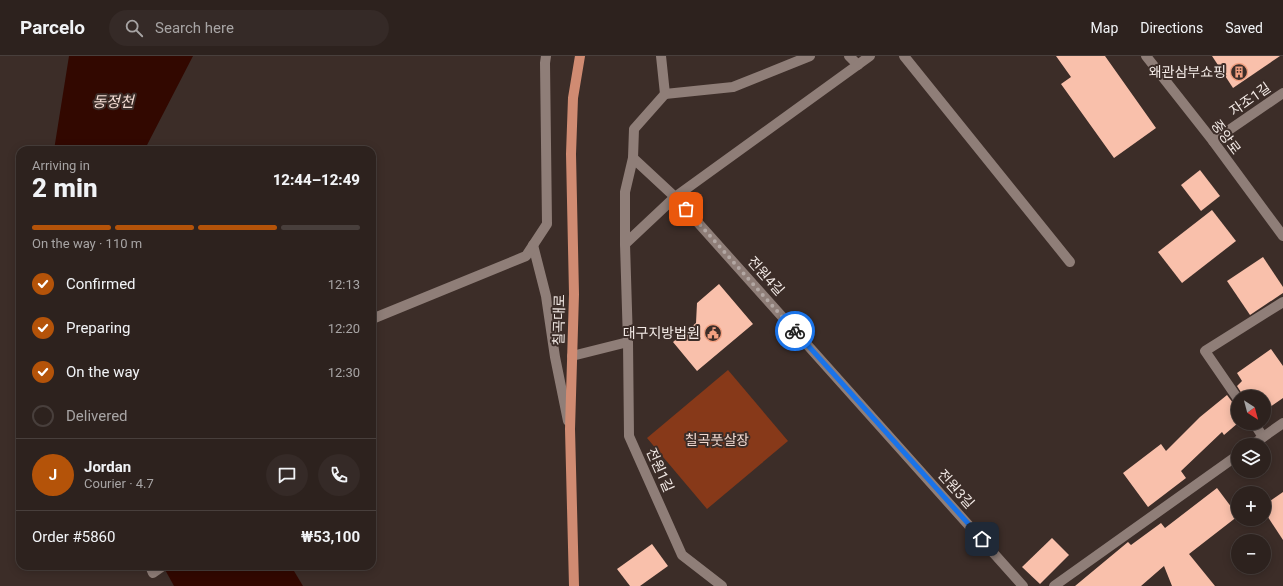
<!DOCTYPE html>
<html lang="en">
<head>
<meta charset="utf-8">
<style>
	:root { --surface:#2d221e; --page:#352a27; --text:#f1f3f6; --muted:#a7a4a4; --line:#483f3c; --accent:#b45309 }
	body { margin:0; font-family:Roboto,"Noto Sans KR",sans-serif; background:var(--page); color:var(--text); height:100vh; display:flex; flex-direction:column; font-size:15px; white-space:nowrap }
	* { box-sizing:border-box; margin:0 }
	p { font-size:13px; color:var(--muted) }
	.icon { flex:none; width:22px; height:22px; fill:none; stroke:currentColor; stroke-width:2; stroke-linecap:round; stroke-linejoin:round }
	.map { position:relative; flex:1; overflow:hidden }
	.drawer { position:absolute; left:16px; top:90px; width:360px; height:424px; display:flex; flex-direction:column; background:var(--surface); border-radius:12px; box-shadow:0 2px 10px #0003,0 0 0 1px var(--line) }
	.drawer>* { flex:none }
	.needle { width:26px; rotate:144deg }
	.buttons { position:absolute; left:1231px; top:334px; display:grid; gap:8px }
	.buttons a { display:grid; place-items:center; width:40px; height:40px; border-radius:50%; background:var(--surface); box-shadow:0 2px 10px #0003,0 0 0 1px var(--line); font-size:20px }
	.pin { position:absolute; display:grid; place-items:center; width:34px; height:34px; color:#fff; margin:-17px; border-radius:8px; box-shadow:0 2px 6px #0006 }
	.courier { position:absolute; display:grid; place-items:center; width:40px; height:40px; margin:-20px; border:3px solid #1a73e8; border-radius:50%; background:#fff; color:#222; box-shadow:0 1px 5px #0007 }
	.summary em { font-style:normal; font-weight:800 }
	.summary div { display:flex; flex-direction:column-reverse }
	.summary { display:flex; align-items:center; justify-content:space-between; height:68px; padding:0 16px }
	h1 { font-size:26px; font-weight:800; line-height:30px }
	.bar { display:grid; grid-template-columns:repeat(4,1fr); gap:6px 4px; align-content:center; height:48px; padding:0 16px }
	.bar i { height:5px; border-radius:3px; background:var(--line) }
	.bar .active { background:var(--accent) }
	.bar p { grid-column:span 4 }
	.line { display:flex; align-items:center; gap:10px; padding:0 16px; border-top:1px solid var(--line) }
	.line div { flex:1 }
	.round { display:grid; place-items:center; flex:none; width:42px; height:42px; border-radius:21px; background:var(--page) }
	ol { padding:0 16px; list-style:none }
	li { display:flex; align-items:center; gap:12px; height:44px }
	li p { margin-inline-start:auto }
	li .icon { padding:4px; border-radius:50%; background:var(--accent); color:#fff; stroke-width:4 }
	li:last-child { color:var(--muted) }
	li i { width:22px; height:22px; border:2px solid var(--line); border-radius:50% }
	header { display:flex; align-items:center; gap:24px; box-sizing:border-box; height:56px; padding:0 20px; background:var(--surface); border-bottom:1px solid var(--line) }
	header strong { font-size:19px }
	nav { display:flex; gap:22px; margin-inline-start:auto; font-size:14px }
	.search { width:280px; height:36px; background:var(--page); display:flex; align-items:center; gap:10px; box-sizing:border-box; padding:0 14px; border-radius:22px; color:var(--muted); font-size:15px }
	.map>svg:first-child { display:block }
	.green { fill:#873919 }
	.water { fill:#320800 }
	.building { fill:#f9c0ab }
	.lines { fill:none; stroke-linecap:round; stroke-linejoin:round }
	.minor { stroke:#8f7e78; stroke-width:10 }
	.tertiary { stroke:#8f7e78; stroke-width:10 }
	.primary { stroke:#d08b72; stroke-width:10 }
	.done { stroke:#b2a7a3; stroke-width:4; stroke-dasharray:0 7.2 }
	.route { stroke:#1a73e8; stroke-width:5 }
	.labels { text-anchor:middle; stroke-width:4; stroke-linejoin:round; paint-order:stroke }
	.poi-label { font-size:14px; fill:#f2e9e5; stroke:#3c2d28; text-anchor:end }
	.street-label { font-size:14px; fill:#f2e9e5; stroke:#3c2d28 }
	.park-label { font-size:14px; fill:#f1d9d0; stroke:#3c2d28 }
	.water-label { font-size:15px; font-style:italic; fill:#f4dcd3; stroke:#3c2d28 }
</style>
</head>
<body>
<header>
<strong>Parcelo</strong>
<div class="search"><svg class="icon" aria-label="search" viewBox="0 0 24 24"><circle cx="10" cy="10" r="6"/><path d="M15 15l6 6"/></svg>Search here</div>
<nav><a>Map</a><a>Directions</a><a>Saved</a></nav>
</header>
<div class="map">
<svg width="1283" height="530" viewBox="0 0 1283 530">
	<rect width="100%" height="100%" fill="#3c2d28"/>
	<path class="green" d="M728,314l60,71 -81,68 -60,-71z"/>
	<g class="water">
		<path d="M69,0h124l-47,91v3h-92z"/>
		<path d="M163,510h128l12,20h-129z"/>
	</g>
	<g class="building">
		<path d="M1056,0h49l51,72 -42,30 -53,-74 10,-7z"/>
		<path d="M1212,0h68l-47,32z"/>
		<path d="M1200,114l20,26 -19,15 -20,-26z"/>
		<path d="M1212,154l24,31 -54,42 -24,-31z"/>
		<path d="M1263,201l20,30v6l-33,22 -23,-34z"/>
		<path d="M719,228l34,40 -56,47 -24,-29 23,-19 1,-20z"/>
		<path d="M1271,293l12,17v32l-19,13v-14h-20l-7,-11 5,-5 -5,-8z"/>
		<path d="M1227,339l6,8 5,2v18l-14,12 -2,-3 -41,39 5,7 -38,29 -25,-34 38,-29 5,7 34,-34z"/>
		<path d="M1217,432l21,28 -49,38 26,32h-43l-8,-20 -23,20h-66l53,-44 3,3 30,-22 4,5z"/>
		<path d="M1283,436v48l-19,-29v-6z"/>
		<path d="M1052,482l17,17 -29,29 -18,-17z"/>
		<path d="M652,488l16,22 -28,20h-10l-13,-17z"/>
	</g>
	<g class="lines">
		<g class="minor">
			<path d="M661,0l4,38 68,-7 77,-31"/>
			<path d="M849,0l9,9"/>
			<path d="M904,0l166,206"/>
			<path d="M1213,85l70,-48"/>
			<path d="M633,102l42,39 348,389"/>
			<path d="M625,188l50,-47 195,-141"/>
			<path d="M533,189l13,51 9,61 13,64"/>
			<path d="M372,263l154,-63 21,-32 -2,-161 1,-7"/>
			<path d="M628,286l1,94 53,119 40,31"/>
			<path d="M572,300l56,-14 -3,-98v-52l8,-34 1,-29 31,-35"/>
			<path d="M1238,343l-33,-48 78,-49"/>
			<path d="M1254,367l9,14"/>
			<path d="M1252,389l31,-22"/>
			<path d="M150,510l3,7 10,-7"/>
			<path d="M1054,530l184,-131"/>
		</g>
		<path class="tertiary" d="M1146,0l67,85 70,95"/>
		<path class="primary" d="M574,530l-4,-157 4,-135 -3,-140 2,-56 7,-42"/>
	</g>
	<g class="lines">
		<path class="done" d="M686,153l109,122"/>
		<path class="route" d="M795,275l187,208"/>
	</g>
	<defs>
		<g id="building-ring" transform="scale(0.9)"><circle r="9.5" fill="#3c2d28" stroke="#f2a081" stroke-width="1.5"/><path d="M-4-6H4V6H1V3H-1V6H-4ZM-2.5-4.3h1.7v1.8h-1.7ZM.8-4.3h1.7v1.8H.8ZM-2.5-1h1.7V.8h-1.7ZM.8-1h1.7V.8H.8Z" fill="#f2a081"/></g>
		<g id="civic-ring" transform="scale(0.9)"><circle r="9.5" fill="#3c2d28" stroke="#f2a081" stroke-width="1.5"/><path d="M-.6-6.5H3V-4.5H.6V-3L4-1V1h2V6H-6V1h2V-1L-.6-3ZM-1.2 2.5V6h2.4V2.5Z" fill="#f2a081"/></g>
	</defs>
	<g fill-rule="evenodd">
		<use href="#building-ring" x="1239" y="16"/>
		<use href="#civic-ring" x="713" y="277"/>
	</g>
	<g class="labels">
		<g class="poi-label">
			<text x="1226" y="21">왜관삼부쇼핑</text>
			<text x="700" y="282">대구지방법원</text>
		</g>
		<g class="street-label">
			<text transform="translate(1250 43) rotate(-35)" y="5">자조1길</text>
			<text transform="translate(1226 81) rotate(53)" y="5">중앙로</text>
			<text transform="translate(766 220) rotate(48)" y="5">전원4길</text>
			<text transform="translate(559 264) rotate(-89)" y="5">칠곡대로</text>
			<text transform="translate(660 414) rotate(66)" y="5">전원1길</text>
			<text transform="translate(956 433) rotate(48)" y="5">전원3길</text>
		</g>
		<g class="park-label">
			<text x="717" y="389">칠곡풋살장</text>
		</g>
		<g class="water-label">
			<text x="113" y="51">동정천</text>
		</g>
	</g>
</svg>
<div class="buttons">
<a><svg class="needle" viewBox="-14 -14 28 28"><path d="M0-13l5 13h-10z" fill="#e53935"/><path d="M0 13l5-13h-10z" fill="#a7a4a4"/></svg></a>
<a><svg class="icon" aria-label="layers" viewBox="0 0 24 24"><path d="M12 4l9 5-9 5-9-5zM3 14l9 5 9-5"/></svg></a>
<a>+</a>
<a>−</a>
</div>
<div class="pin" style="left:686px;top:153px;background:#ea580c"><svg class="icon" aria-label="bag" viewBox="0 0 24 24"><path d="M5 8h14l-1 12H6zM9 8a3 3 0 0 1 6 0"/></svg></div>
<div class="pin" style="left:982px;top:483px;background:#1f2937"><svg class="icon" aria-label="home" viewBox="0 0 24 24"><path d="M3 11l9-7 9 7M6 9v11h12V9"/></svg></div>
<div class="courier" style="left:795px;top:275px"><svg class="icon" aria-label="bike" viewBox="0 0 24 24"><circle cx="6" cy="16" r="4"/><circle cx="18" cy="16" r="4"/><path d="M6 16l4-8h5l3 8M10 8l3 8H6M13 5h3"/></svg></div>
<section class="drawer">
<div class="summary"><div><h1>2 min</h1><p>Arriving in</p></div><em>12:44–12:49</em></div>
<div class="bar"><i class="active"></i><i class="active"></i><i class="active"></i><i></i><p>On the way · 110 m</p></div>
<ol>
<li><svg class="icon" aria-label="check" viewBox="0 0 24 24"><path d="M5 12l5 5 9-10"/></svg>Confirmed<p>12:13</p></li>
<li><svg class="icon" aria-label="check" viewBox="0 0 24 24"><path d="M5 12l5 5 9-10"/></svg>Preparing<p>12:20</p></li>
<li><svg class="icon" aria-label="check" viewBox="0 0 24 24"><path d="M5 12l5 5 9-10"/></svg>On the way<p>12:30</p></li>
<li><i></i>Delivered</li>
</ol>
<div class="line" style="height:72px"><b class="round" style="background:var(--accent);color:#fff">J</b><div><b>Jordan</b><p>Courier · 4.7</p></div><a class="round"><svg class="icon" aria-label="chat" viewBox="0 0 24 24"><path d="M4 5h16v11H9l-5 4z"/></svg></a><a class="round"><svg class="icon" aria-label="phone" viewBox="0 0 24 24"><path d="M5 4h4l2 5-3 2q2 4 5 5l2-3 5 2v4C11 20 4 13 5 4z"/></svg></a></div>
<div class="line" style="height:52px"><div>Order #5860</div><b>₩53,100</b></div>
</section>
</div>
</body>
</html>
